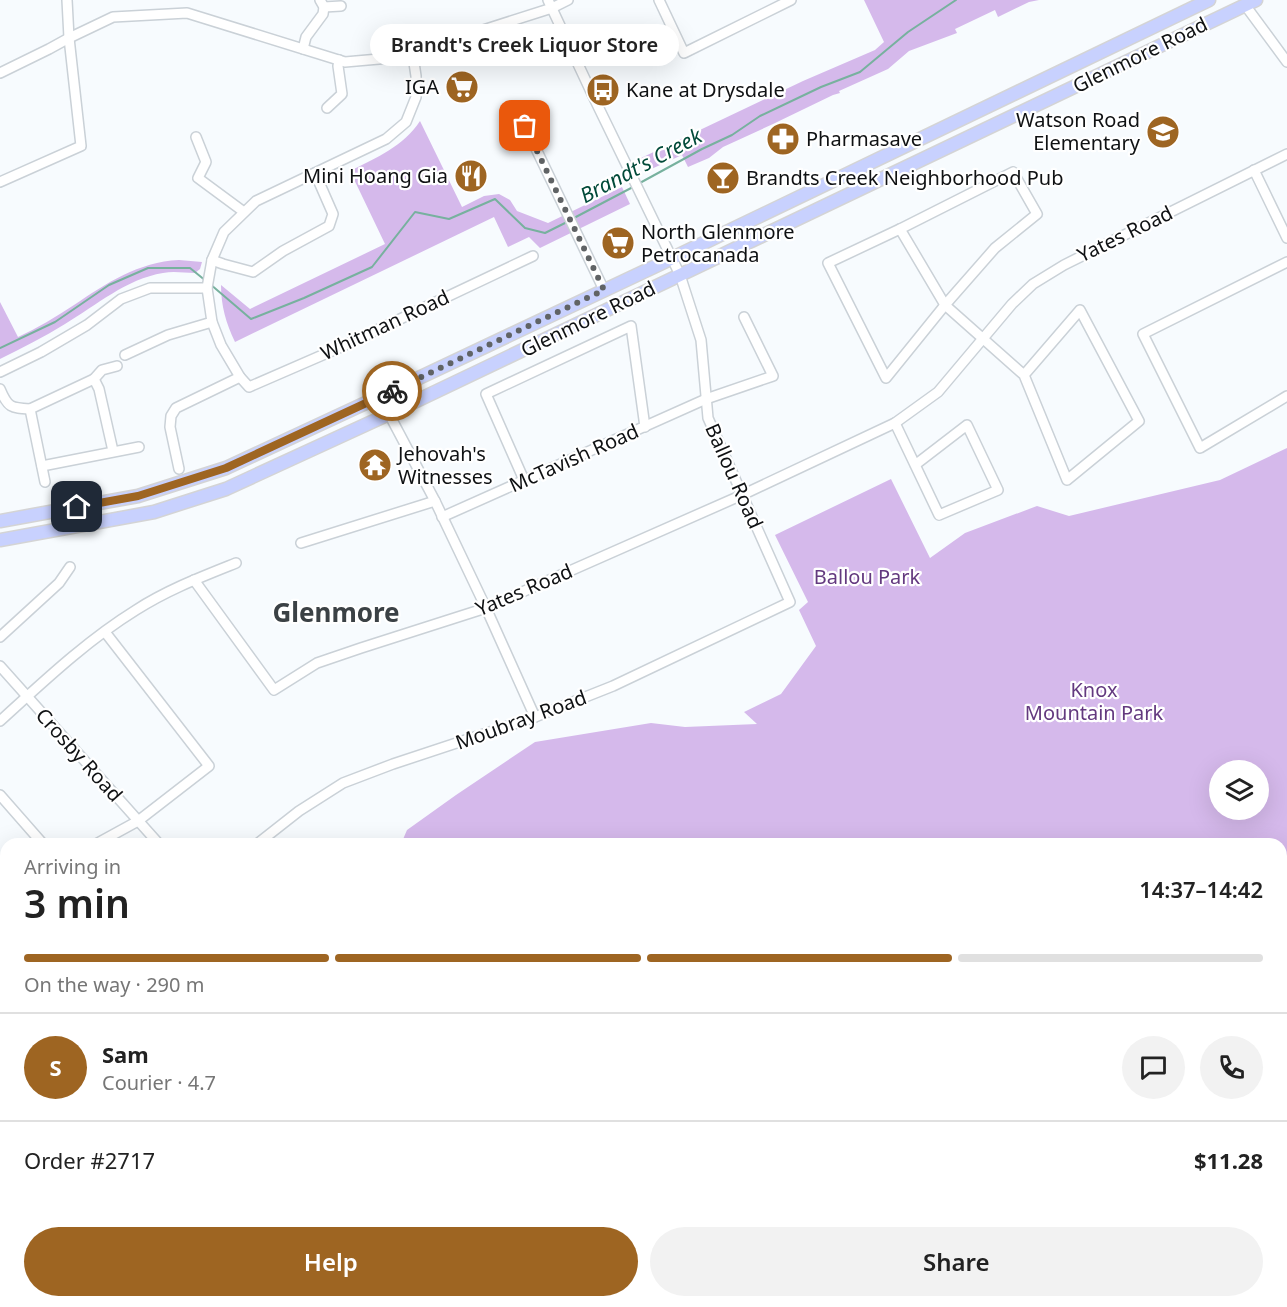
<!DOCTYPE html>
<html lang="en">
<head>
<meta charset="utf-8">
<style>
	:root { --surface:#fff; --page:#f2f2f2; --text:#222; --muted:#767676; --line:#e0e0e0; --accent:#9e6522 }
	body { margin:0; font-family:"Noto Sans",sans-serif; background:var(--page); color:var(--text); height:100vh; display:flex; flex-direction:column; font-size:22px; white-space:nowrap }
	* { box-sizing:border-box; margin:0 }
	p { font-size:20px; color:var(--muted) }
	.icon { flex:none; width:33px; height:33px; fill:none; stroke:currentColor; stroke-width:2; stroke-linecap:round; stroke-linejoin:round }
	.map { position:relative; flex:1; overflow:hidden }
	.details { position:absolute; left:0px; top:838px; width:1287px; height:470px; display:flex; flex-direction:column; background:var(--surface); border-radius:18px 18px 0 0; box-shadow:0 6px 24px #0002 }
	.details>* { flex:none }
	.fabs { position:absolute; left:1209px; top:760px; display:grid; gap:12px }
	.fabs a { display:grid; place-items:center; width:60px; height:60px; border-radius:50%; background:var(--surface); box-shadow:0 6px 24px #0002; font-size:30px }
	.pin { position:absolute; display:grid; place-items:center; width:51px; height:51px; color:#fff; margin:-26px; border-radius:12px; box-shadow:0 3px 9px #0006 }
	.courier { position:absolute; display:grid; place-items:center; width:60px; height:60px; margin:-30px; border:4px solid #9e6522; border-radius:50%; background:#fff; color:#222; box-shadow:0 2px 8px #0007 }
	.bubble { position:absolute; height:42px; border-radius:21px; background:var(--surface); box-shadow:0 6px 24px #0002; font-size:20px; font-weight:600; line-height:42px; text-align:center }
	.head em { font-style:normal; font-weight:600 }
	.head div { display:flex; flex-direction:column-reverse }
	.head { display:flex; align-items:center; justify-content:space-between; height:102px; padding:0 24px }
	h1 { font-size:39px; font-weight:600; line-height:45px }
	.bar { display:grid; grid-template-columns:repeat(4,1fr); gap:9px 6px; align-content:center; height:72px; padding:0 24px }
	.bar i { height:8px; border-radius:4px; background:var(--line) }
	.bar .selected { background:var(--accent) }
	.bar p { grid-column:span 4 }
	.line { display:flex; align-items:center; gap:15px; padding:0 24px; border-top:2px solid var(--line) }
	.line div { flex:1 }
	.round { display:grid; place-items:center; flex:none; width:63px; height:63px; border-radius:32px; background:var(--page) }
	.cta { display:flex; gap:12px; margin-top:auto; padding:12px 24px }
	.cta a { flex:1; height:69px; border-radius:36px; background:var(--accent); color:#fff; font-size:24px; font-weight:600; line-height:69px; text-align:center }
	.cta a+a { background:var(--page); color:var(--text) }
	.map>svg:first-child { display:block }
	.green { fill:#d5b9eb; fill-rule:evenodd }
	.lines { fill:none; stroke-linecap:round; stroke-linejoin:round }
	.stream { stroke:#77b19e; stroke-width:2 }
	.minor-casing { stroke:#cad1d7; stroke-width:12 }
	.major-casing { stroke:#d4d4d5; stroke-width:15 }
	.minor { stroke:#fff; stroke-width:9 }
	.major { stroke:#c8d1fe; stroke-width:12 }
	.done { stroke:#606365; stroke-width:6; stroke-dasharray:0 10.8 }
	.route { stroke:#9e6522; stroke-width:8 }
	.labels { text-anchor:middle; stroke-width:4.5; stroke-linejoin:round; paint-order:stroke }
	.street-label { font-size:20px; fill:#0f1113; stroke:#fff }
	.poi-label { font-size:20px; fill:#0f1113; stroke:#fff; text-anchor:start }
	.park-label { font-size:20px; fill:#63397f; stroke:#fff }
	.water-label { font-size:21px; font-style:italic; fill:#014a39; stroke:#fff }
	.district-label { font-size:26px; font-weight:bold; fill:#3b4145; stroke:#fff }
</style>
</head>
<body>
<div class="map">
<svg width="1287" height="1307" viewBox="0 0 1287 1307">
	<rect width="100%" height="100%" fill="#f7fbfe"/>
	<g class="green">
		<path d="M864,0h175l-10,2 -31,15 -3,-7 -40,19 2,4 -48,18 -21,18 -49,22 1,2 -7,2 -60,29 -50,23 -14,11 -21,9 -6,-12 -35,16 -6,-13 162,-77 72,-31 9,-8z"/>
		<path d="M420,121l42,86 22,-11 15,-2 11,6 7,11 31,12 74,-36 8,17 -90,44 -11,-11 -21,10 -14,-30 -259,125c-9,-19 -14,-36 -14,-57l29,24 135,-65 -35,-73c27,-14 53,-24 70,-50z"/>
		<path d="M179,260l23,2 -2,7 -5,4c-11,0 -21,-2 -32,0 -37,6 -66,32 -98,51 -21,13 -43,24 -65,35v-57l18,35c19,-9 38,-20 56,-32 33,-22 64,-43 105,-45z"/>
		<path d="M1287,448v859h-1287v-119l6,-5v119h1275v-458h-880l6,-14 49,-35 79,-53 116,-19 34,4 72,-3 -13,-12 37,-18 35,-48 -17,-36 9,-8 -33,-67 116,-56 39,79 35,-25 72,-27 32,10 151,-36zM1220,771h38v39h-38z"/>
	</g>
	<g class="lines">
		<g class="stream">
			<path d="M638,184l64,-35 30,-14 28,-19 61,-29 39,-15 48,-40 48,-32"/>
			<path d="M572,219l61,-32"/>
			<path d="M210,284l41,35 53,-21 68,-31 43,-55 34,7 46,-20 30,29 20,5 22,-11"/>
			<path d="M0,348l55,-26 54,-37 39,-17h42l16,13"/>
			<path d="M555,1307l6,-5"/>
		</g>
		<g class="minor-casing">
			<g id="minor">
				<path d="M659,0l25,53 107,-53"/>
				<path d="M1245,5l42,57"/>
				<path d="M324,7l17,-1"/>
				<path d="M303,49l3,-12 17,-23 1,-7 -4,-7"/>
				<path d="M413,56l3,20v21l-10,25 -20,17 -130,62 -32,31 -12,28 -5,28 5,34 9,23 19,32 9,10 92,-40 192,-91"/>
				<path d="M0,73l49,-24 20,-11 44,-21 74,-4 158,49 68,-6 67,-25 72,-23 16,-8"/>
				<path d="M327,108l15,-14 -4,-28 1,-6"/>
				<path d="M525,126l79,164"/>
				<path d="M196,137l10,25 -8,16 46,34"/>
				<path d="M1254,170l33,68"/>
				<path d="M1013,172l24,42 -42,34 -50,57 -59,73 -58,-115 72,-34z"/>
				<path d="M0,182l81,-36 -12,-108 -2,-38"/>
				<path d="M900,229l45,76 79,70 43,105 72,-59 -59,-111 -56,65"/>
				<path d="M212,260l11,4 30,8 30,-21 46,-25 4,-12 -18,-41"/>
				<path d="M1287,262l-144,72 57,114 87,-52"/>
				<path d="M125,355l43,-20 44,-13"/>
				<path d="M0,372l41,-20 46,-27 34,-26 29,-11h57"/>
				<path d="M0,389c8,19 11,19 30,20"/>
				<path d="M389,414l46,87 51,107 49,109"/>
				<path d="M895,423l44,92 59,-25 -31,-65 -52,40"/>
				<path d="M113,451l-14,-62 -5,-10 8,-9 15,-4"/>
				<path d="M42,466l97,-19"/>
				<path d="M179,469l-9,-42 1,-11 5,-8 64,-31"/>
				<path d="M524,480l-38,-86 145,-68 14,101"/>
				<path d="M45,482l-15,-73 64,-30"/>
				<path d="M442,517l264,-118 67,-23 -29,-59"/>
				<path d="M301,543l134,-42"/>
				<path d="M194,580l80,110 43,-27 44,-15 125,-40 256,-113 153,-72 43,-31 74,-88 21,-20 31,-19 223,-111"/>
				<path d="M0,637l59,-54 11,-16"/>
				<path d="M0,666l159,178"/>
				<path d="M0,721c43,-39 86,-80 136,-111 31,-20 65,-33 100,-47"/>
				<path d="M0,795l43,49"/>
				<path d="M96,844l42,-23 71,-55 -104,-134"/>
				<path d="M257,844l42,-33 44,-28 50,-19 142,-47 78,-31 177,-84 -82,-184 -7,-78 -21,-65 -87,-179 -45,-96"/>
				<path d="M0,955l6,1"/>
				<path d="M0,1135l6,-4"/>
			</g>
		</g>
		<g class="major-casing">
			<g id="major">
				<path d="M0,521l138,-25 88,-28 144,-67 290,-137 549,-264"/>
				<path d="M0,540l154,-28 72,-23 163,-75 867,-414"/>
			</g>
		</g>
		<use href="#minor" class="minor"/>
		<use href="#major" class="major"/>
	</g>
	<g class="lines">
		<path class="done" d="M392,391l212,-101 -79,-164"/>
		<path class="route" d="M77,507l61,-11 88,-28 166,-77"/>
	</g>
	<defs>
		<g id="supermarket-disc" transform="scale(1.725)"><circle r="9.5" fill="#9e6522" stroke="#fff"/><path d="M-6-5.5h2.5l.6 2H6L4.5 2H-2.5L-4.4-4H-6ZM-1.5 3.2a1.3 1.3 0 1 0 .1 0ZM3 3.2a1.3 1.3 0 1 0 .1 0Z" fill="#fff"/></g>
		<g id="bus-disc" transform="scale(1.725)"><circle r="9.5" fill="#9e6522" stroke="#fff"/><path d="M-5-6H5V4H4V6H2V4H-2V6H-4V4H-5ZM-3.5-4V0h7V-4ZM-3.5 1.2v1.5H-2V1.2ZM2 1.2v1.5H3.5V1.2Z" fill="#fff"/></g>
		<g id="school-disc" transform="scale(1.725)"><circle r="9.5" fill="#9e6522" stroke="#fff"/><path d="M0-5L7-2L0 1L-7-2ZM-4 1L0 2.5L4 1V4Q0 6-4 4Z" fill="#fff"/></g>
		<g id="pharmacy-disc" transform="scale(1.725)"><circle r="9.5" fill="#9e6522" stroke="#fff"/><path d="M-2-6h4v4h4v4h-4v4h-4v-4h-4v-4h4Z" fill="#fff"/></g>
		<g id="restaurant-disc" transform="scale(1.725)"><circle r="9.5" fill="#9e6522" stroke="#fff"/><path d="M-5-6h1v4h1v-4h1v4h1v-4h1v5L-1.5 .5V6h-2V.5L-5-1ZM5-6V6H3V1.5H1.5Q1.5-4 5-6Z" fill="#fff"/></g>
		<g id="bar-disc" transform="scale(1.725)"><circle r="9.5" fill="#9e6522" stroke="#fff"/><path d="M-6-5H6L.8 .8V4.5H3.5V6h-7V4.5H-.8V.8Z" fill="#fff"/></g>
		<g id="temple-disc" transform="scale(1.725)"><circle r="9.5" fill="#9e6522" stroke="#fff"/><path d="M0-6L5-2H3V0L6.5 2.5H4V6H1.5V3h-3V6H-4V2.5H-6.5L-3 0V-2H-5Z" fill="#fff"/></g>
	</defs>
	<g fill-rule="evenodd">
		<use href="#supermarket-disc" x="462" y="87"/>
		<use href="#bus-disc" x="603" y="90"/>
		<use href="#school-disc" x="1163" y="132"/>
		<use href="#pharmacy-disc" x="783" y="139"/>
		<use href="#restaurant-disc" x="471" y="176"/>
		<use href="#bar-disc" x="723" y="178"/>
		<use href="#supermarket-disc" x="618" y="243"/>
		<use href="#temple-disc" x="375" y="465"/>
	</g>
	<g class="labels">
		<g class="street-label">
			<text transform="translate(1140 55) rotate(-26)" y="7">Glenmore Road</text>
			<text transform="translate(1125 234) rotate(-26)" y="7">Yates Road</text>
			<text transform="translate(588 319) rotate(-26)" y="7">Glenmore Road</text>
			<text transform="translate(385 325) rotate(-25)" y="7">Whitman Road</text>
			<text transform="translate(574 458) rotate(-24)" y="7">McTavish Road</text>
			<text transform="translate(734 476) rotate(66)" y="7">Ballou Road</text>
			<text transform="translate(524 590) rotate(-23)" y="7">Yates Road</text>
			<text transform="translate(521 720) rotate(-20)" y="7">Moubray Road</text>
			<text transform="translate(79 755) rotate(48)" y="7">Crosby Road</text>
		</g>
		<g class="poi-label">
			<text x="439" y="94" text-anchor="end">IGA</text>
			<text x="626" y="97">Kane at Drysdale</text>
			<text x="1140" y="127" text-anchor="end">Watson Road<tspan x="1140" dy="23">Elementary</tspan></text>
			<text x="806" y="146">Pharmasave</text>
			<text x="448" y="183" text-anchor="end">Mini Hoang Gia</text>
			<text x="746" y="185">Brandts Creek Neighborhood Pub</text>
			<text x="641" y="239">North Glenmore<tspan x="641" dy="23">Petrocanada</tspan></text>
			<text x="398" y="461">Jehovah's<tspan x="398" dy="23">Witnesses</tspan></text>
		</g>
		<g class="park-label">
			<text x="867" y="584">Ballou Park</text>
			<text x="1094" y="697">Knox<tspan x="1094" dy="23">Mountain Park</tspan></text>
		</g>
		<g class="water-label">
			<text transform="translate(641 166) rotate(-28)" y="7">Brandt's Creek</text>
		</g>
		<g class="district-label">
			<text x="336" y="622">Glenmore</text>
		</g>
	</g>
</svg>
<div class="fabs">
<a><svg class="icon" aria-label="layers" viewBox="0 0 24 24"><path d="M12 4l9 5-9 5-9-5zM3 14l9 5 9-5"/></svg></a>
</div>
<div class="pin" style="left:525px;top:126px;background:#ea580c"><svg class="icon" aria-label="bag" viewBox="0 0 24 24"><path d="M5 8h14l-1 12H6zM9 8a3 3 0 0 1 6 0"/></svg></div>
<div class="pin" style="left:77px;top:507px;background:#1f2937"><svg class="icon" aria-label="home" viewBox="0 0 24 24"><path d="M3 11l9-7 9 7M6 9v11h12V9"/></svg></div>
<div class="courier" style="left:392px;top:391px"><svg class="icon" aria-label="bike" viewBox="0 0 24 24"><circle cx="6" cy="16" r="4"/><circle cx="18" cy="16" r="4"/><path d="M6 16l4-8h5l3 8M10 8l3 8H6M13 5h3"/></svg></div>
<div class="bubble" style="left:370px;top:24px;width:309px">Brandt's Creek Liquor Store</div>
<section class="details">
<div class="head"><div><h1>3 min</h1><p>Arriving in</p></div><em>14:37–14:42</em></div>
<div class="bar"><i class="selected"></i><i class="selected"></i><i class="selected"></i><i></i><p>On the way · 290 m</p></div>
<div class="line" style="height:108px"><b class="round" style="background:var(--accent);color:#fff">S</b><div><b>Sam</b><p>Courier · 4.7</p></div><a class="round"><svg class="icon" aria-label="chat" viewBox="0 0 24 24"><path d="M4 5h16v11H9l-5 4z"/></svg></a><a class="round"><svg class="icon" aria-label="phone" viewBox="0 0 24 24"><path d="M5 4h4l2 5-3 2q2 4 5 5l2-3 5 2v4C11 20 4 13 5 4z"/></svg></a></div>
<div class="line" style="height:78px"><div>Order #2717</div><b>$11.28</b></div>
<div class="cta"><a>Help</a><a>Share</a></div>
</section>
</div>
</body>
</html>
